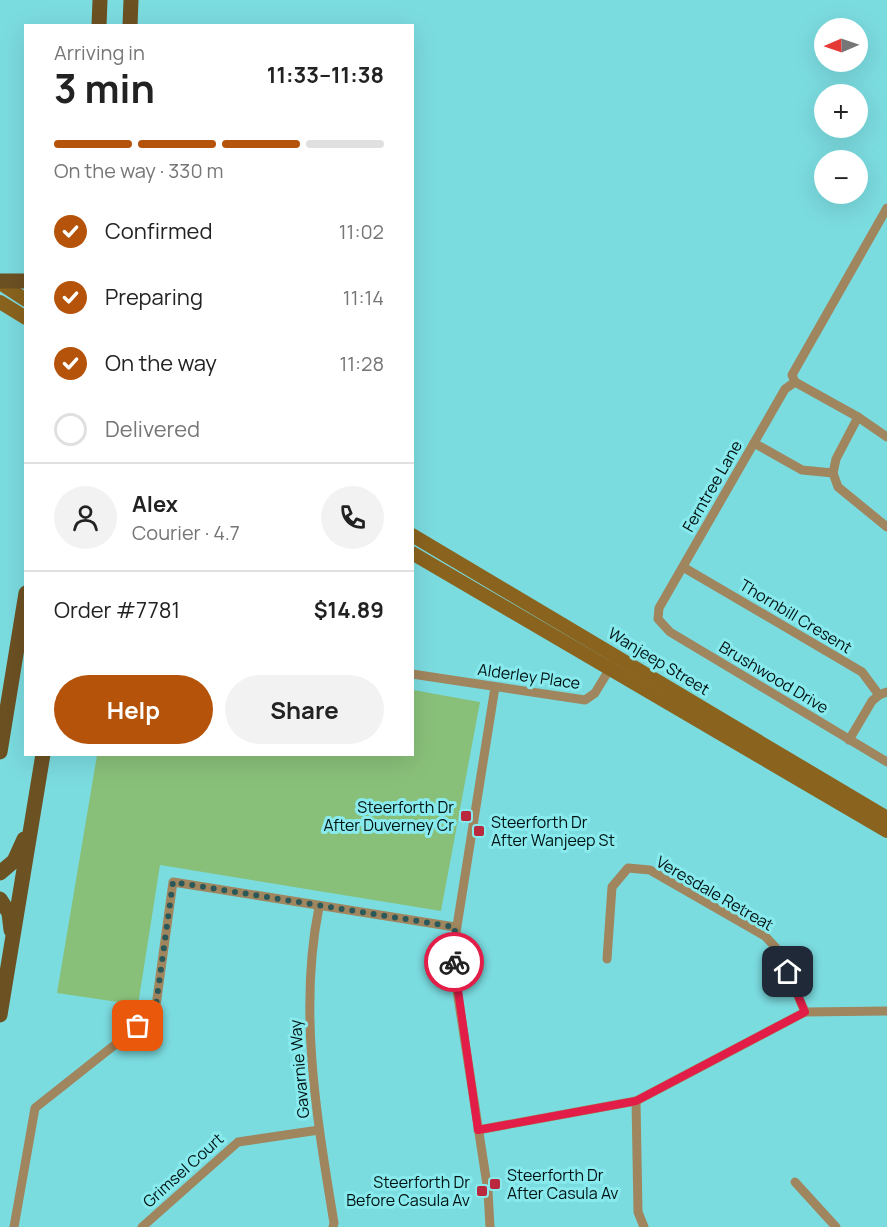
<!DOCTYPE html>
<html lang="en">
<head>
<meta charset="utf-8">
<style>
	:root { --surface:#fff; --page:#f2f2f2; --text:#222; --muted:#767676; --line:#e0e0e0; --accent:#b45309 }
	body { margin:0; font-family:Manrope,sans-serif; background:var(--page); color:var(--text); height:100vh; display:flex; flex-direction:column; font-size:22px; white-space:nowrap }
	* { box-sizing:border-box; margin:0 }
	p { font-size:20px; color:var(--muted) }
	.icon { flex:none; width:33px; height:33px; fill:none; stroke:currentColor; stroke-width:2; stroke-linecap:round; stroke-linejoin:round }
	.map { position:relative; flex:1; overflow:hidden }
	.drawer { position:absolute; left:24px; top:24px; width:390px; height:732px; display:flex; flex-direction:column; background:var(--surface); border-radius:0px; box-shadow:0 6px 24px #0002 }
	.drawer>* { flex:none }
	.needle { width:39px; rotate:268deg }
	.fabs { position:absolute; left:814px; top:18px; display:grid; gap:12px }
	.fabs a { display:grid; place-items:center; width:54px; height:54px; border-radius:50%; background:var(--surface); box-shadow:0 6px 24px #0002; font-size:30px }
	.pin { position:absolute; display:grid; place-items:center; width:51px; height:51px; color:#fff; margin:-26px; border-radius:12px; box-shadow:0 3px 9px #0006 }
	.courier { position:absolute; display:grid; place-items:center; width:60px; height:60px; margin:-30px; border:4px solid #e11d48; border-radius:50%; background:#fff; color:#222; box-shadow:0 2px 8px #0007 }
	.overview em { font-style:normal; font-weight:700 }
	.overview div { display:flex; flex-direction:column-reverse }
	.overview { display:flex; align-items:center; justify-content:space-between; height:102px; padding:0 30px }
	h1 { font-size:39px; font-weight:700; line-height:45px }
	.bar { display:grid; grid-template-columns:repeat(4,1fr); gap:9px 6px; align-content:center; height:72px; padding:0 30px }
	.bar i { height:8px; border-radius:4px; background:var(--line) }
	.bar .current { background:var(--accent) }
	.bar p { grid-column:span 4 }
	.line { display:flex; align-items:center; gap:15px; padding:0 30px; border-top:2px solid var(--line) }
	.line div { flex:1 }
	.round { display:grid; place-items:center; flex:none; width:63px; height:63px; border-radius:32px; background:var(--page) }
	ol { padding:0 30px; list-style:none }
	li { display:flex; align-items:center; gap:18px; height:66px }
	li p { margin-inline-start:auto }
	li .icon { padding:6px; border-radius:50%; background:var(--accent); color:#fff; stroke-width:4 }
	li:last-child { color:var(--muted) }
	li i { width:33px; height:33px; border:3px solid var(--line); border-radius:50% }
	.cta { display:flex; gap:12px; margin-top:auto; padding:12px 30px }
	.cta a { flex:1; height:69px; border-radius:36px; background:var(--accent); color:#fff; font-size:24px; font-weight:700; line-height:69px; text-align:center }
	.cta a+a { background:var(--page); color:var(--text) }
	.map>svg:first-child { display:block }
	.green { fill:#89c079 }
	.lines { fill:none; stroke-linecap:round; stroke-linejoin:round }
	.minor { stroke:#a0865e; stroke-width:9 }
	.secondary { stroke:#8a641e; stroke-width:14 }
	.primary { stroke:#6c5122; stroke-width:15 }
	.done { stroke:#2b595a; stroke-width:6; stroke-dasharray:0 10.8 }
	.route { stroke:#e11d48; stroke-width:8 }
	.poi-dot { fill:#b9283d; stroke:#88eaed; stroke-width:2 }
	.labels { text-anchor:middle; stroke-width:6; stroke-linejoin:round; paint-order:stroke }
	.street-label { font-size:16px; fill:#001212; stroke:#88eaed }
	.poi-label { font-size:16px; fill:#001212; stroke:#88eaed; text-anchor:end }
</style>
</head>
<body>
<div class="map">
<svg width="887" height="1227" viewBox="0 0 887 1227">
	<rect width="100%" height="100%" fill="#7bdce0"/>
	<path class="green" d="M413,690l67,12 -39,209 -281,-46 -22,140 -81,-12 40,-238 315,-1z"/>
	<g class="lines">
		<g class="minor">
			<path d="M795,382l-10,7 -126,219 -1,11 12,13 217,130"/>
			<path d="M795,382l-3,-7 95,-167"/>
			<path d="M795,382l63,35 29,20"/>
			<path d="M754,443l48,27 31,3 5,14 49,40"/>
			<path d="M833,473l3,-14 22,-42"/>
			<path d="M683,567l179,105 17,23 8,-3"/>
			<path d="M412,674l173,26 10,-7 17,-28"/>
			<path d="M849,740l23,-39 7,-6"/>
			<path d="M319,907c-21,104 -2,212 15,316l-1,4"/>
			<path d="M607,959l5,-72 16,-19 22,2 115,66 13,14 27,62"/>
			<path d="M636,1101l2,111 6,15"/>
			<path d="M478,1130l158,-29 169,-89 82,-1"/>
			<path d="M795,1182l41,45"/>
			<path d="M14,1227l21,-119 120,-95 18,-131 282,45"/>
			<path d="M142,1227l96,-85 81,-12"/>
			<path d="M490,1227l-2,-36 -34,-220v-26l41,-258"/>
		</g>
		<g class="secondary">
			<path d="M0,283l26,17"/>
			<path d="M0,302l26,16"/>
			<path d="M412,535l475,283"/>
			<path d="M412,553l475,278"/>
		</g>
		<g class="primary">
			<path d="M99,26l1,-26"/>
			<path d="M130,26l1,-26"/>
			<path d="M0,281h26"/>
			<path d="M0,752l26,-159"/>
			<path d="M0,873l14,-12 10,-22"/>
			<path d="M0,899l9,14 2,17"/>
			<path d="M0,1015l43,-261"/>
		</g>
	</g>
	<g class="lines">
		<path class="done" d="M138,1026l17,-14 18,-130 282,45 -1,35"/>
		<path class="route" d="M454,962l24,168 158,-29 169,-89 -17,-40"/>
	</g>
	<g class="poi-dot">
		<rect x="460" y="810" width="12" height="12" rx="3"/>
		<rect x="473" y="825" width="12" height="12" rx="3"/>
		<rect x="489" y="1178" width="12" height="12" rx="3"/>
		<rect x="476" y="1185" width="12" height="12" rx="3"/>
	</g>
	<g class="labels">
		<g class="street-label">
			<text transform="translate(712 486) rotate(-60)" y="6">Ferntree Lane</text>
			<text transform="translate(796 616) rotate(31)" y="6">Thornbill Cresent</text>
			<text transform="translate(659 661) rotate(31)" y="6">Wanjeep Street</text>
			<text transform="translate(529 676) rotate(8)" y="6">Alderley Place</text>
			<text transform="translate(774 677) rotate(31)" y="6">Brushwood Drive</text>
			<text transform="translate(715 893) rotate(30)" y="6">Veresdale Retreat</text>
			<text transform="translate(299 1069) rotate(-95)" y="6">Gavarnie Way</text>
			<text transform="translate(183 1170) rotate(-42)" y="6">Grimsel Court</text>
		</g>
		<g class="poi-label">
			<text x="454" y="813">Steerforth Dr<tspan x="454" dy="18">After Duverney Cr</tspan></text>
			<text x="491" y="828" text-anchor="start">Steerforth Dr<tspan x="491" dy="18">After Wanjeep St</tspan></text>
			<text x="507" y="1181" text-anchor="start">Steerforth Dr<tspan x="507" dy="18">After Casula Av</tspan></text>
			<text x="470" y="1188">Steerforth Dr<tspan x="470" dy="18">Before Casula Av</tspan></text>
		</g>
	</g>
</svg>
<div class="fabs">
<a><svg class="needle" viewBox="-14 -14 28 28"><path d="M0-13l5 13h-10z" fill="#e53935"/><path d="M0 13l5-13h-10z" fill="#767676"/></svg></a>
<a>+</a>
<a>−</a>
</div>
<div class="pin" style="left:138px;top:1026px;background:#ea580c"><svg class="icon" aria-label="bag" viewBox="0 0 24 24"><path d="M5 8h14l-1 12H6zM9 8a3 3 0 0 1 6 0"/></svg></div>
<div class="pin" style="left:788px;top:972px;background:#1f2937"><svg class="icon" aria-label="home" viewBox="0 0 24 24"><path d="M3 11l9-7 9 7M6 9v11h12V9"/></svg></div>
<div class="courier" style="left:454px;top:962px"><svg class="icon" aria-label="bike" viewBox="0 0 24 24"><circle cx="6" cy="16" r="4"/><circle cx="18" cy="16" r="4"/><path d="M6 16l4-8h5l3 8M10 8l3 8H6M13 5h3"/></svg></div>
<section class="drawer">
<div class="overview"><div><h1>3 min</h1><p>Arriving in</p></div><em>11:33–11:38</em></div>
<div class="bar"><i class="current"></i><i class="current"></i><i class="current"></i><i></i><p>On the way · 330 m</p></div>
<ol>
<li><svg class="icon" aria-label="check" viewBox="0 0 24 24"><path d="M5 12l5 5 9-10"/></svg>Confirmed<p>11:02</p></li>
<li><svg class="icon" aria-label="check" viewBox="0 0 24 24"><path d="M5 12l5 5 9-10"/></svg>Preparing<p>11:14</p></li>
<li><svg class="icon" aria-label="check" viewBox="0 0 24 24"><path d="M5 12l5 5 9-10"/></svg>On the way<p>11:28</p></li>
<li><i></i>Delivered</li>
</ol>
<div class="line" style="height:108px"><a class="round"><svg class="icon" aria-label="person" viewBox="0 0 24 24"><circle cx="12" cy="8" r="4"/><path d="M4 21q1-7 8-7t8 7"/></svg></a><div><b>Alex</b><p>Courier · 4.7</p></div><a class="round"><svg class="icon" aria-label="phone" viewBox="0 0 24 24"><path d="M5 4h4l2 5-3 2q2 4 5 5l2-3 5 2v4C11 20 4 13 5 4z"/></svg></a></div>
<div class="line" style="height:78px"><div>Order #7781</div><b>$14.89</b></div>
<div class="cta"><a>Help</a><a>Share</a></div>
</section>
</div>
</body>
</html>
